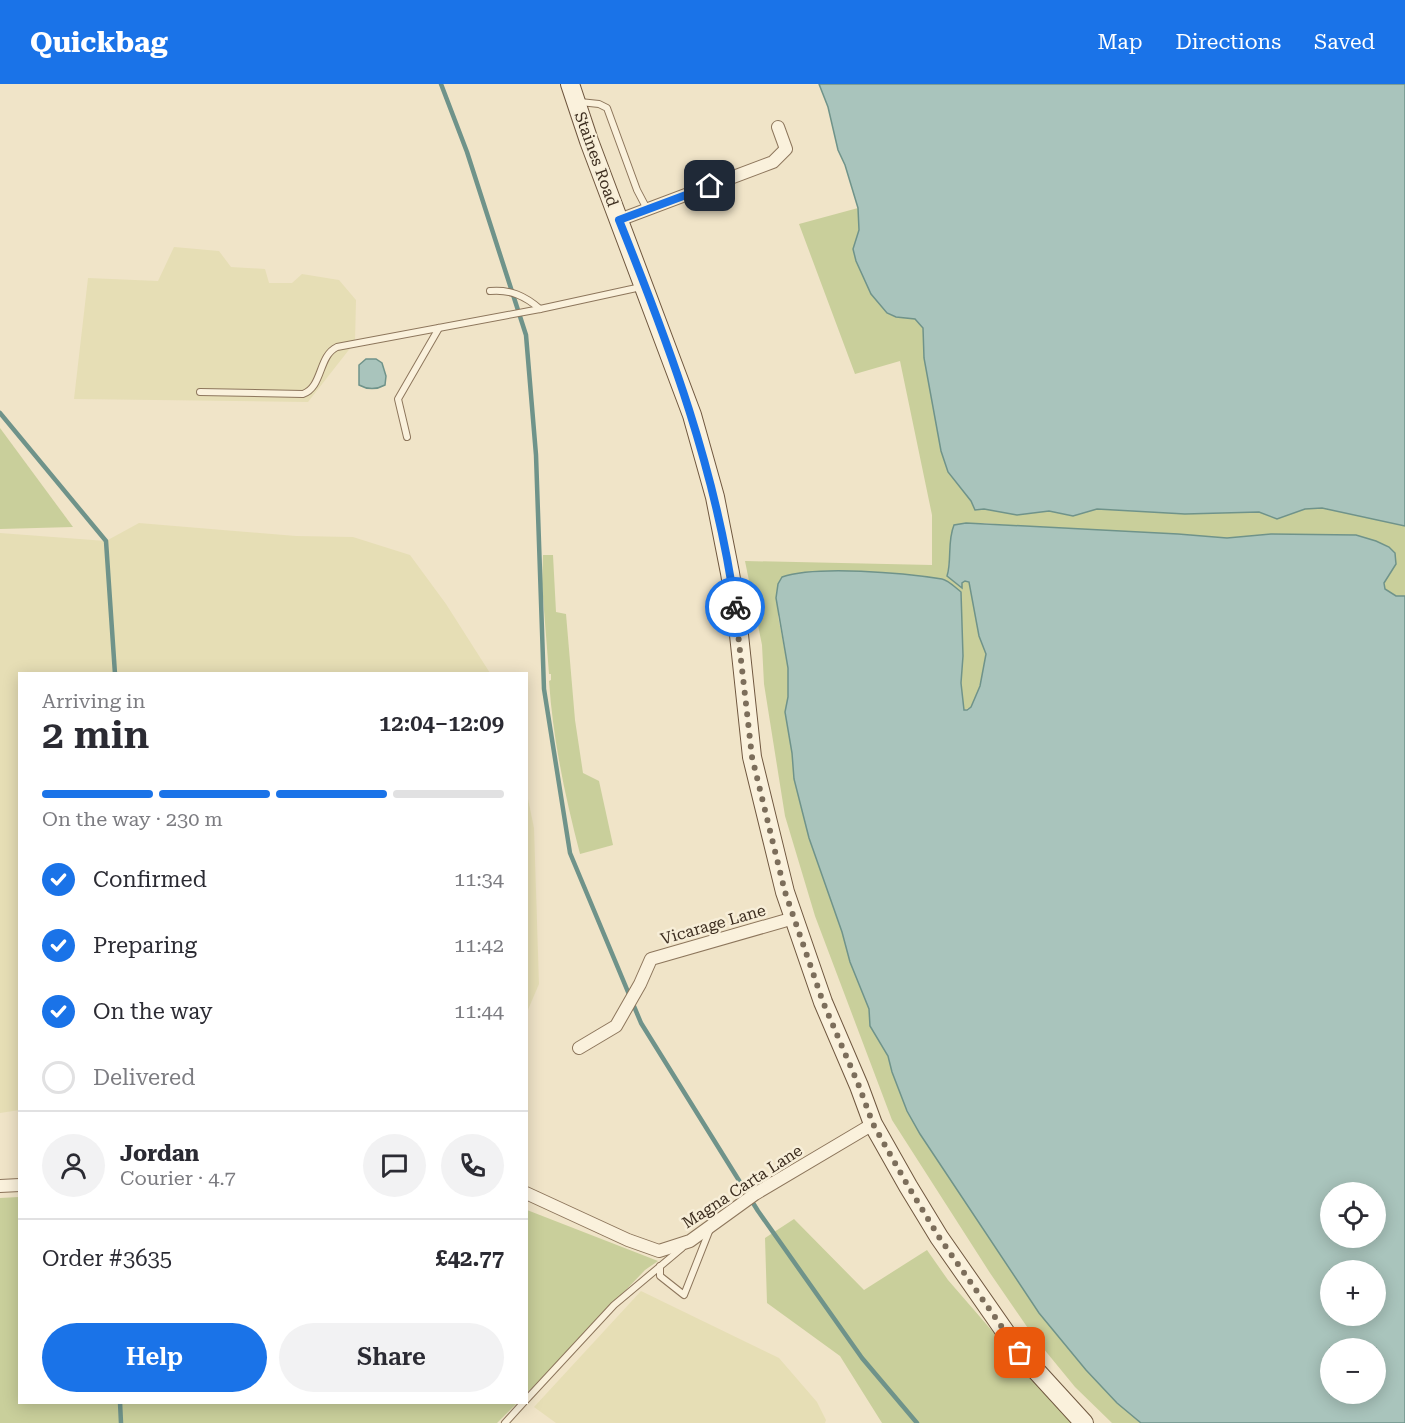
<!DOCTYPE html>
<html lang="en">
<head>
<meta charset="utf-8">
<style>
	:root { --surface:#fff; --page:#f2f2f3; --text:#2b2b33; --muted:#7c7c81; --line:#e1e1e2; --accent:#1a73e8 }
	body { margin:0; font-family:"Roboto Serif",serif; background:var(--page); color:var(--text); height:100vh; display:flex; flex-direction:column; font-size:22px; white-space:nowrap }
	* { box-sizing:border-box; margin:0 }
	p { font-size:20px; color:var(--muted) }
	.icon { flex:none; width:33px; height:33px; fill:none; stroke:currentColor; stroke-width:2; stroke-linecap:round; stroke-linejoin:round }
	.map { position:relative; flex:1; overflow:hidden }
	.details { position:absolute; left:18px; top:588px; width:510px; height:732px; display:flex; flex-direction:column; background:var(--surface); border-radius:0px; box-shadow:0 3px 15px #0003 }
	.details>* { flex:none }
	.controls { position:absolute; left:1320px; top:1098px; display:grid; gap:12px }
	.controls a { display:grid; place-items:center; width:66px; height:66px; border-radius:50%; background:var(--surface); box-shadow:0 3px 15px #0003; font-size:30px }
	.pin { position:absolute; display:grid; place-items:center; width:51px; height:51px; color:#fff; margin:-26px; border-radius:12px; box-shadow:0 3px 9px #0006 }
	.courier { position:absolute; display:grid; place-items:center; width:60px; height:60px; margin:-30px; border:4px solid #1a73e8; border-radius:50%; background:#fff; color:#222; box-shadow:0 2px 8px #0007 }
	.summary em { font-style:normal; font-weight:600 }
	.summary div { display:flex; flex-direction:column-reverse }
	.summary { display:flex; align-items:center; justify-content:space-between; height:102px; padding:0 24px }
	h1 { font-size:39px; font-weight:600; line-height:45px }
	.bar { display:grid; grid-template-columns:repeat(4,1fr); gap:9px 6px; align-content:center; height:72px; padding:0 24px }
	.bar i { height:8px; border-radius:4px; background:var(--line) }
	.bar .selected { background:var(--accent) }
	.bar p { grid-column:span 4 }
	.line { display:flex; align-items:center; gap:15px; padding:0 24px; border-top:2px solid var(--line) }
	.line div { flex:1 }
	.round { display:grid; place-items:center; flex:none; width:63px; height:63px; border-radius:32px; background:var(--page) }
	ol { padding:0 24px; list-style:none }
	li { display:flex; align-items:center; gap:18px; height:66px }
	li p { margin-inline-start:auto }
	li .icon { padding:6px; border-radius:50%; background:var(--accent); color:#fff; stroke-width:4 }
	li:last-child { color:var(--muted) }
	li i { width:33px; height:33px; border:3px solid var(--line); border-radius:50% }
	.action { display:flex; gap:12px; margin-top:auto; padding:12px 24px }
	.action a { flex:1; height:69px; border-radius:36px; background:var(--accent); color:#fff; font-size:24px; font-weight:600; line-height:69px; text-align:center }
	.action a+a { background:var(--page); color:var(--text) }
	header { display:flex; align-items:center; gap:36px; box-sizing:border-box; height:84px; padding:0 30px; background:var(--accent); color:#fff }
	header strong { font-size:28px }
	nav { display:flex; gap:33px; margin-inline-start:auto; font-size:21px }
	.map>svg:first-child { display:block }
	.farmland { fill:#e6deb5 }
	.green { fill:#c9cf9b }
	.water { fill:#a9c4bc; stroke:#6f938a; stroke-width:1.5; fill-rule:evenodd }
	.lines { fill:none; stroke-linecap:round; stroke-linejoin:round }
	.stream { stroke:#6f938a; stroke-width:4.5 }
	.service-casing { stroke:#8d765c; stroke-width:8 }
	.minor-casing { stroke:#8d765c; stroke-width:14 }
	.secondary-casing { stroke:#6f573f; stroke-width:20 }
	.service { stroke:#faf1dc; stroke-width:6 }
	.minor { stroke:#faf1dc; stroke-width:12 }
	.secondary { stroke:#faf1dc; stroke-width:18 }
	.done { stroke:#7c6e5b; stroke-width:6; stroke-dasharray:0 10.8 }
	.route { stroke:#1a73e8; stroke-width:8 }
	.labels { text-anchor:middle; stroke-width:5; stroke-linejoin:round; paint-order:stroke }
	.street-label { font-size:16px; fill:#3d2e20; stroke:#f7eed8 }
</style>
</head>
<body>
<header>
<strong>Quickbag</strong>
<nav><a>Map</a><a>Directions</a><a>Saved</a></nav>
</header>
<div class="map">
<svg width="1405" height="1339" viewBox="0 0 1405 1339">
	<rect width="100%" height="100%" fill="#f0e4c8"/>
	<g class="farmland">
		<path d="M174,163l45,4 12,16 34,2 4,14h23l10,-9 37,6 17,20 -1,42 -47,60 -234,-3 14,-121 70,3z"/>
		<path d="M139,439l157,13 57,1 57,18 36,49 44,69 -470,1v436l-20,3v-580l106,8z"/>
		<path d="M527,710l7,34 5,156 -12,28z"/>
		<path d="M641,1207l138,67 38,44 9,18 -1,3h-269l-22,-16z"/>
	</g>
	<g class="green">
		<path d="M858,124l1,22 -6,19 43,68 19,2 8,9 1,30 17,93 7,21 23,29 4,9 9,-1 33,6 32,-4 24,5 24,-7 88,5 74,-2 18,7 28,-10 17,-1 83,18v70h-9l-11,-7 -1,-6 12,-19 -40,-29 -85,-1 -44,4 -49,-4 -130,-5 -63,-6 -31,2 -7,51 15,11v-4l3,-3 4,2 10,54 7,18 -6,32 -9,21 -7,3 -3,-27 2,-27 -2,-64 -17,-13 -53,-6 -72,-2 -41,45 10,52v29l-3,15 7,41 2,26 15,59 33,94 8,30 19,47 1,17 18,30 4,16 15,39 79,123 28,39 25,40 47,57 31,33 24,20h-29l-37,-36 -41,-50 -44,-64 -98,-153 -77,-204 -30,-100 -21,-132 -2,-39 -17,-84 187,4v-50l-32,-154 -45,13 -56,-150z"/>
		<path d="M0,344l73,99 -73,2z"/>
		<path d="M543,471h10l3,57 10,2 9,106 8,53 16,8 14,64 -33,9c-15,-58 -27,-114 -31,-173l2,-1v-6h-2l-7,-90z"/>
		<path d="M19,1113l1,205 497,1 -20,20h-497v-225z"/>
		<path d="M527,1126l131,51 -13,9 -118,123z"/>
		<path d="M794,1135l70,71 63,-40 21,30 124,143h-190l-42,-67 -73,-53 -2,-65z"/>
	</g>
	<g class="water">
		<path d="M819,0h586v442l-83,-18 -17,1 -28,10 -18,-7 -74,2 -88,-5 -24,7 -24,-5 -32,4 -33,-6 -9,1 -4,-9 -23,-29 -7,-21 -17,-93 -1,-30 -8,-9 -19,-2 -9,-4 -16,-19 -15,-33 -3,-12 6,-19 -1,-22 -13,-43 -7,-15 -10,-43z"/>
		<path d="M366,275h10l6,4 4,13 -1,9c-9,5 -17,5 -26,0v-20z"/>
		<path d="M966,439l212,11 49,4 44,-4 85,1 20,6 13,6 6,6 1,11 -12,19 1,6 11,7h9v827h-264l-24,-20 -31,-33 -47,-57 -119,-179 -13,-23 -15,-39 -4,-16 -18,-30 -1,-17 -19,-47 -8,-30 -33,-94 -15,-59 -2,-26 -7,-41 3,-15v-29l-12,-70 2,-14 4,-7c35,-12 122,-4 160,2 6,1 14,9 19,13l2,64 -2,27 3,27h3l4,-3 9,-21 6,-32 -7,-18 -10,-54 -4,-1 -3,2v5l-15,-12c5,-16 0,-34 7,-51zM1376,1108v46h-46v-46zM1330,1186h46v46h-46zM1330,1264h46v46h-46z"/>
	</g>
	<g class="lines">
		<g class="stream">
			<path d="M441,0l26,68 59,183 10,120 8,234 26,164 71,170 117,188 104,147 55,65"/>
			<path d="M0,329l106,128 9,133"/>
			<path d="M120,1318l1,21"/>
		</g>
		<g class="service-casing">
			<g id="service">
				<path d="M580,18l19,2 8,4 30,82 10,19"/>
				<path d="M490,207c20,-2 35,5 50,18"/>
				<path d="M200,308l103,2c20,-7 15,-38 34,-47l203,-38 101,-22"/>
				<path d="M407,353l-9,-38 41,-71"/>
				<path d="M660,1182v10l24,19 26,-66"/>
				<path d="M526,1316l88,-95 68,-57"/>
				<path d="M505,1339l19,-21"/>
			</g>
		</g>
		<g class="minor-casing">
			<g id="minor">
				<path d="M619,136l154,-58 13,-13 -8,-22"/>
				<path d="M579,964l37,-22 24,-42 11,-25 143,-41"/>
				<path d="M0,1102l20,-1"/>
				<path d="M526,1109l102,47 31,11 31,-10 65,-47 118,-70"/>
			</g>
		</g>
		<g class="secondary-casing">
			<path id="secondary" d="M570,0l19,57 103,274 23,82 15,76 7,43 15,141 33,135 38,110 36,84 14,38 35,62 31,51 81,116 64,70"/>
		</g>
		<use href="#service" class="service"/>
		<use href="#minor" class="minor"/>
		<use href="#secondary" class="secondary"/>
	</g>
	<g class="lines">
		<path class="done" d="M735,523l17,150 33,135 38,110 36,84 14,38 35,62 31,51 81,116"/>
		<path class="route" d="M710,102l-91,34c51,127 97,250 116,387"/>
	</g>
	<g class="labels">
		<g class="street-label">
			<text transform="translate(597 75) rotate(70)" y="6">Staines Road</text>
			<text transform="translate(713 840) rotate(-16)" y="6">Vicarage Lane</text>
			<text transform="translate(742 1102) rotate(-33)" y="6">Magna Carta Lane</text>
		</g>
	</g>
</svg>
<div class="controls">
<a><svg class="icon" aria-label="locate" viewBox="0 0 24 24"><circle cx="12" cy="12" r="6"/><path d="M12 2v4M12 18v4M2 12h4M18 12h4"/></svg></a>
<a>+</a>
<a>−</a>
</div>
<div class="pin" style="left:1020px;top:1269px;background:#ea580c"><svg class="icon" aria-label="bag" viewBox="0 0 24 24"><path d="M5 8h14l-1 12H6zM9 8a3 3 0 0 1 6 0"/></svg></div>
<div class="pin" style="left:710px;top:102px;background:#1f2937"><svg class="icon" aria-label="home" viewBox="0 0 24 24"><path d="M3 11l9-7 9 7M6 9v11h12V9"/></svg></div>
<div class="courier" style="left:735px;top:523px"><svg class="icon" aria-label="bike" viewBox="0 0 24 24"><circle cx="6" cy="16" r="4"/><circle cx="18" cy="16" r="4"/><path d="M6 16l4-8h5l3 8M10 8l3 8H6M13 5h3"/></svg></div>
<section class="details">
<div class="summary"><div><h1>2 min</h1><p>Arriving in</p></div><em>12:04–12:09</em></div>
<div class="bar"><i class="selected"></i><i class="selected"></i><i class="selected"></i><i></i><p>On the way · 230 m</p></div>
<ol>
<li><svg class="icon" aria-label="check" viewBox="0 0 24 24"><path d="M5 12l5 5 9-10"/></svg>Confirmed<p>11:34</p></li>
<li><svg class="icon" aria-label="check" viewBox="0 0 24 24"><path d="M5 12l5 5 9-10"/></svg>Preparing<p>11:42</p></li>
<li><svg class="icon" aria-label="check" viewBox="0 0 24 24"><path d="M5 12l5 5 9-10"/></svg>On the way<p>11:44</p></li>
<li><i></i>Delivered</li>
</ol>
<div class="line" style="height:108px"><a class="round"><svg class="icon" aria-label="person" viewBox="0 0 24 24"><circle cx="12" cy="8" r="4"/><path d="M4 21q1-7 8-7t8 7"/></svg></a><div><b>Jordan</b><p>Courier · 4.7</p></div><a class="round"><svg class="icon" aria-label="chat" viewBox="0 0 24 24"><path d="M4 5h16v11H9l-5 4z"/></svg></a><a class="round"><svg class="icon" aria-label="phone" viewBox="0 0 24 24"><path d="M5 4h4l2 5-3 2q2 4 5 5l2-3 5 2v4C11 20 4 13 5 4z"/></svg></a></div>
<div class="line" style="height:78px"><div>Order #3635</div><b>£42.77</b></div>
<div class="action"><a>Help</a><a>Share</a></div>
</section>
</div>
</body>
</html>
